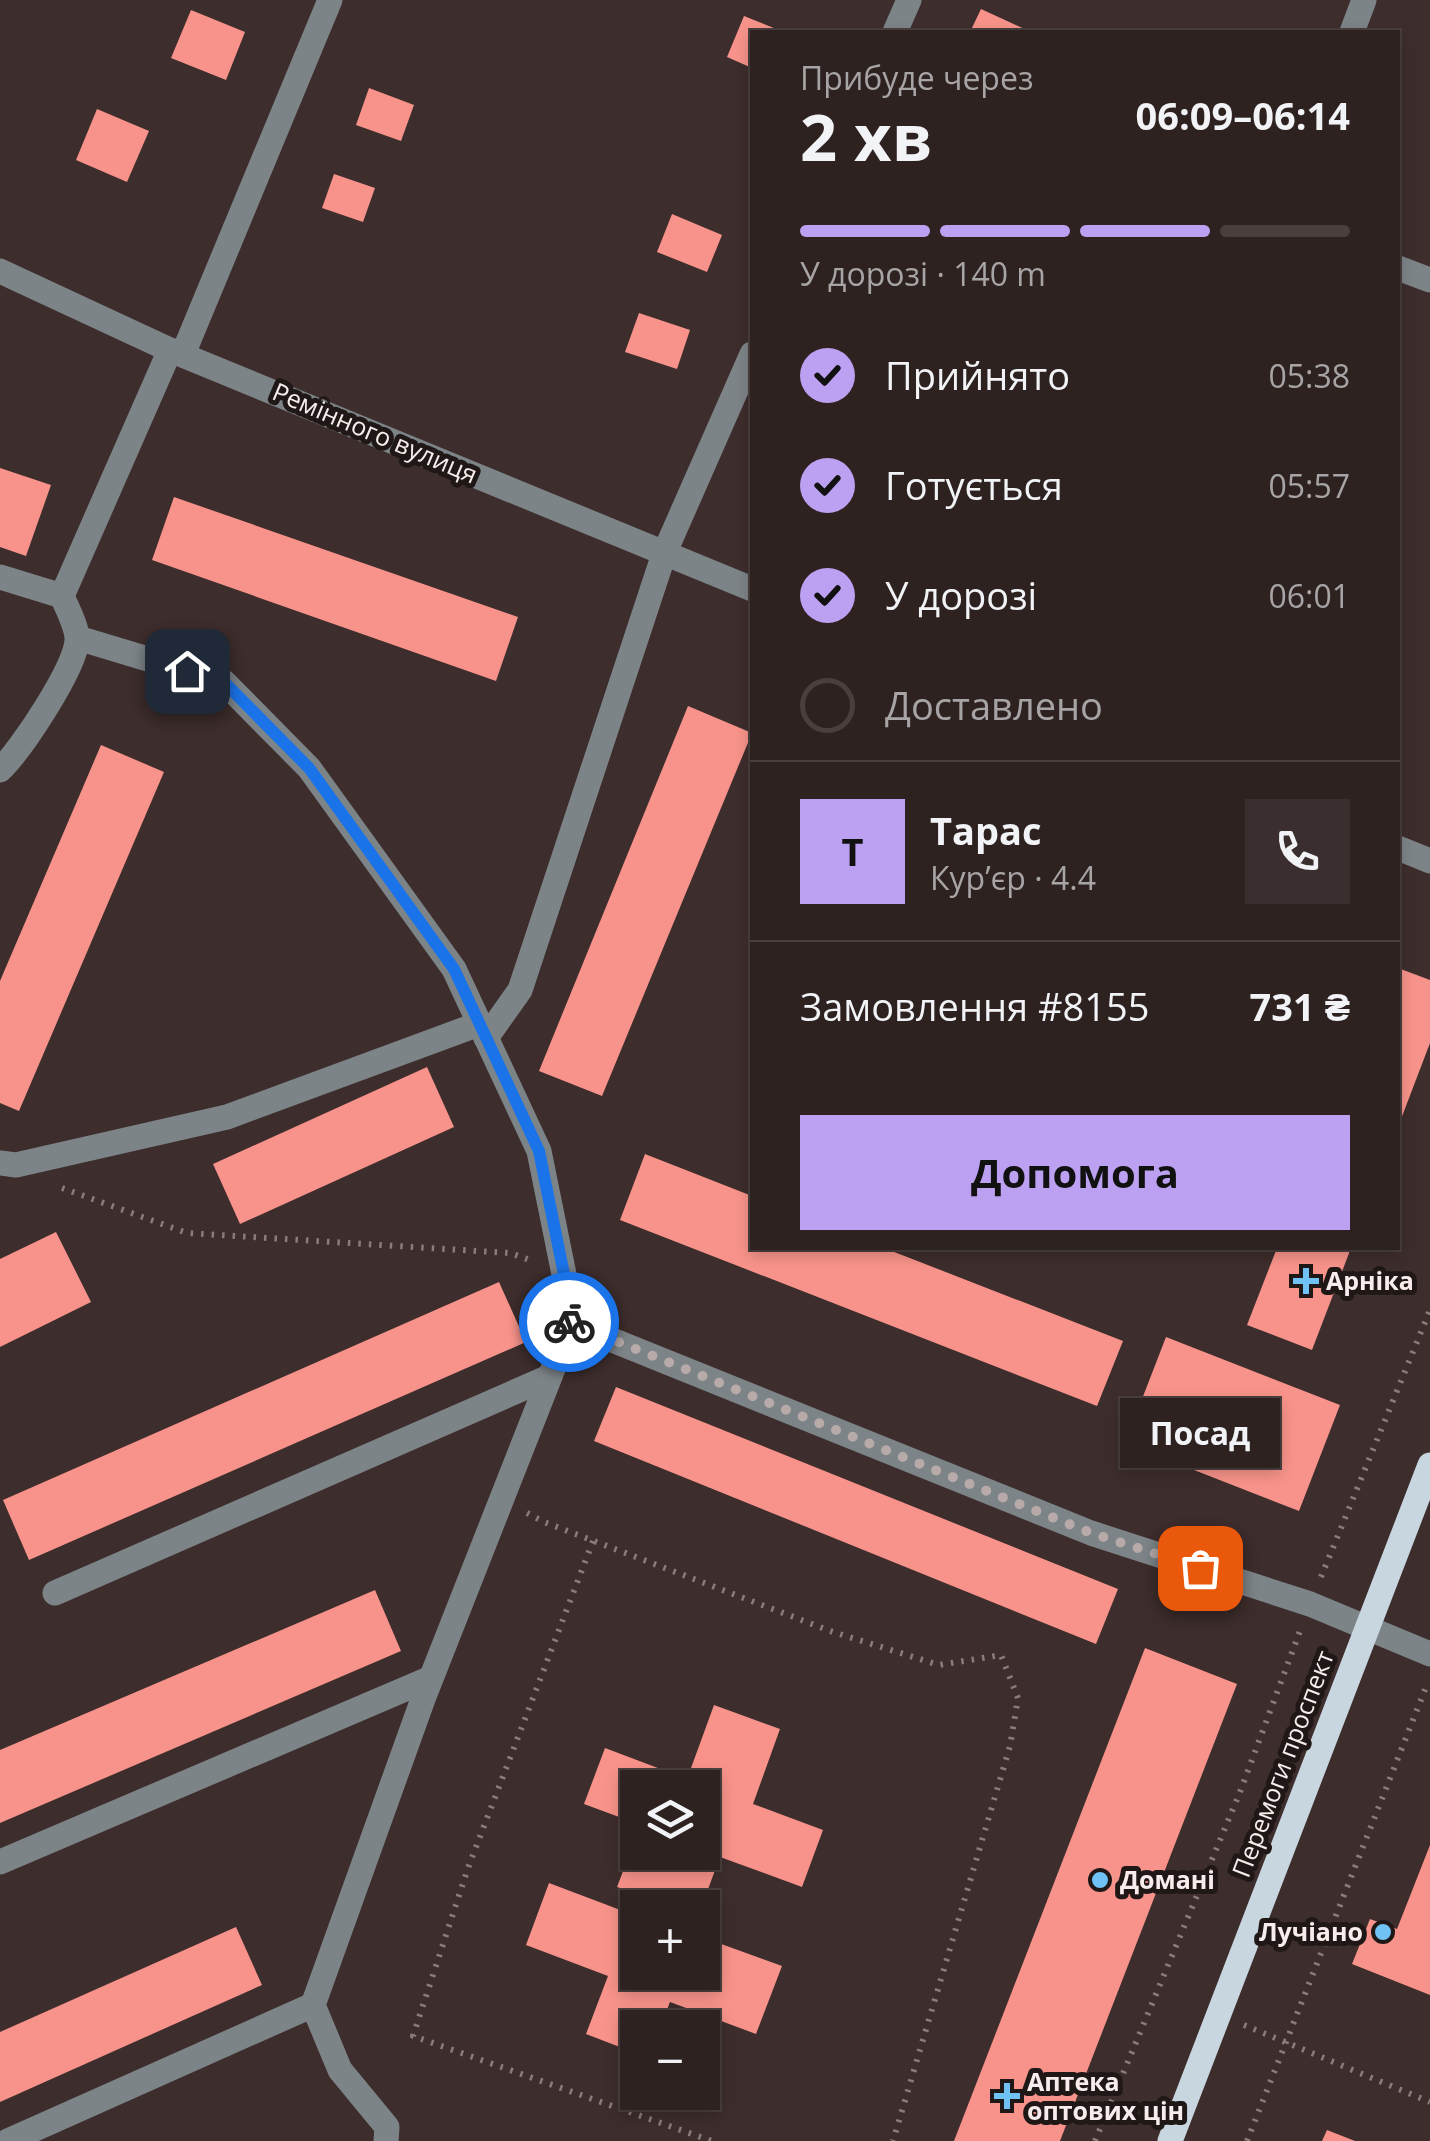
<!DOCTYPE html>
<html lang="uk">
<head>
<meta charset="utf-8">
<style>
	:root { --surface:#2e2221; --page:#3a2f2e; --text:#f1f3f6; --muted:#a7a4a5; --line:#493f3f; --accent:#bca0f2 }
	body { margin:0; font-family:"Open Sans",sans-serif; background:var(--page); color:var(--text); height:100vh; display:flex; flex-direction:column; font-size:38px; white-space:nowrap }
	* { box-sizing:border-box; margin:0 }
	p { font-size:32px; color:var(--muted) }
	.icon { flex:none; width:55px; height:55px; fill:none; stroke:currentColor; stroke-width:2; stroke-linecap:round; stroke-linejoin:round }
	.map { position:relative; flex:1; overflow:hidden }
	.sheet { position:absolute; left:750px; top:30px; width:650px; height:1220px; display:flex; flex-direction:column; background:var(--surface); border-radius:0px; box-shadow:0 5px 15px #0003,0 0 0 2px var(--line) }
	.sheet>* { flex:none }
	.fabs { position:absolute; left:620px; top:1770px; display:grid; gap:20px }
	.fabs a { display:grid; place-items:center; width:100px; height:100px; border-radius:0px; background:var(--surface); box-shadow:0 5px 15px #0003,0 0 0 2px var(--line); font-size:50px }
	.pin { position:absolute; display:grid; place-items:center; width:85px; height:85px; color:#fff; margin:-42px; border-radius:20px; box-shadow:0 5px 15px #0006 }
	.courier { position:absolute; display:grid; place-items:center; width:100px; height:100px; margin:-50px; border:8px solid #1a73e8; border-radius:50%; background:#fff; color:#222; box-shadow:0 2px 12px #0007 }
	.bubble { position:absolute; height:70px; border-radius:0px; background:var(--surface); box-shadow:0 5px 15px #0003,0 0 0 2px var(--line); font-size:32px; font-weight:700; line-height:70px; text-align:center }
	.summary em { font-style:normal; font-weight:700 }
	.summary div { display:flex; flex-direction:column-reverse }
	.summary { display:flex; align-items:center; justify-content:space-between; height:170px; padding:0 50px }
	h1 { font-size:65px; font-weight:700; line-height:75px }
	.bar { display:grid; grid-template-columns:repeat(4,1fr); gap:15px 10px; align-content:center; height:120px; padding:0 50px }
	.bar i { height:12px; border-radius:8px; background:var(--line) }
	.bar .current { background:var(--accent) }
	.bar p { grid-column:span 4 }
	.line { display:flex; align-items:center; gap:25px; padding:0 50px; border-top:2px solid var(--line) }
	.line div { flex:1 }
	.round { display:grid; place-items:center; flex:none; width:105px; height:105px; border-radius:0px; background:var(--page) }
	ol { padding:0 50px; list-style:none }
	li { display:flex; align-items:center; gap:30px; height:110px }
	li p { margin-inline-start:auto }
	li .icon { padding:10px; border-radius:50%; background:var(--accent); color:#111; stroke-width:4 }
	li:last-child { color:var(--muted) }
	li i { width:55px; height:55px; border:5px solid var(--line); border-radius:50% }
	.button { display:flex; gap:20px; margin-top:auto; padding:20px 50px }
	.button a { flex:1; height:115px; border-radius:0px; background:var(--accent); color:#111; font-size:40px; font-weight:700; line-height:115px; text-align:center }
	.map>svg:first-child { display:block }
	.building { fill:#f7938a }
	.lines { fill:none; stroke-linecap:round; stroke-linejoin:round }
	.path { stroke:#8a7c7b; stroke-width:6; stroke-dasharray:2.5 8; stroke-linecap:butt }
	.minor { stroke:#7d8488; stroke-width:25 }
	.major { stroke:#c8d6df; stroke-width:25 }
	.done { stroke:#b7aaa9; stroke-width:10; stroke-dasharray:0 18 }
	.route { stroke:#1a73e8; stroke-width:12 }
	.poi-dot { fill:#70c1f4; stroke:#1f1817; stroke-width:4 }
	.labels { text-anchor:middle; stroke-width:10; stroke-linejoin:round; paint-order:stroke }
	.street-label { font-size:25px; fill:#f8edec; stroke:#1f1817 }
	.poi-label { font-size:25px; font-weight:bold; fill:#f8edec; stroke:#1f1817; text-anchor:start }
</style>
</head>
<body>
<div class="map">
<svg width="1430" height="2141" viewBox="0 0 1430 2141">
	<rect width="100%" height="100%" fill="#3d2d2c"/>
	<g class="building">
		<path d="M981,9l50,23h-61z"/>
		<path d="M191,10l54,22 -19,48 -55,-22z"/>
		<path d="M744,16l40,16h-32v36l-25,-11z"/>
		<path d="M369,88l45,17 -13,36 -45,-16z"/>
		<path d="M97,109l52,22 -22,51 -51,-22z"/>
		<path d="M334,174l41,14 -12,34 -41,-14z"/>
		<path d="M672,214l50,21 -15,37 -50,-20z"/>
		<path d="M639,313l51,17 -13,39 -52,-17z"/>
		<path d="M0,468l51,17 -25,71 -26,-9z"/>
		<path d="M174,497l344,120 -22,64 -344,-121z"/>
		<path d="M688,706l64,27 -150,363 -63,-25z"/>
		<path d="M101,745l63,27 -145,339 -19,-8v-122z"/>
		<path d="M1398,968l32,12v63l-32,84z"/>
		<path d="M427,1067l27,60 -214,97 -27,-60z"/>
		<path d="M645,1154l107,42v52h132l239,93 -26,65 -477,-186z"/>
		<path d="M56,1232l35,70 -91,45v-88z"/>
		<path d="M1277,1248h74l-39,102 -65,-25z"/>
		<path d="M499,1282l27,60 -497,218 -26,-60z"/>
		<path d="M1166,1337l174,68 -41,106 -174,-68z"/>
		<path d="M616,1387l502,202 -22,55 -502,-203z"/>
		<path d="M375,1590l26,61 -401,172v-73z"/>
		<path d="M1145,1648l92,36 -177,457h-106z"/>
		<path d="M714,1705l66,24 -27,75 70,26 -21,57 -82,-30 -19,51h-63v64h64v-35l80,29 -26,68 -86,-32 -10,26h-22v26l-52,-20 22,-58 -82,-31 23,-62 82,31 7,-20 -21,-7 15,-39 6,1v3l15,3 1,-3h48v-64h-64v36l-54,-20 21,-56 82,31z"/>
		<path d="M1430,1845v150l-78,-31 18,-45 27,10z"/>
		<path d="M236,1927l26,58 -262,117v-70z"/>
		<path d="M1327,2130l28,11h-33z"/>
	</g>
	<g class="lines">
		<g class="path">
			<path d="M62,1188l125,45 323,20 20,7"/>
			<path d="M527,1513l17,9 289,110 106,33 62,-10 17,43 -8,48 -117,395"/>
			<path d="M593,1541l-125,327 -55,168 299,105"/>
			<path d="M1321,1577l109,-267"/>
			<path d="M1244,2025l186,77"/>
			<path d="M1095,2141l145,-349 60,-161"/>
			<path d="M1247,2141l181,-459"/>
		</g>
		<g class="minor">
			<path d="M895,32l14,-32"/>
			<path d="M1352,32l12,-32"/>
			<path d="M1398,268l32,12"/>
			<path d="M0,271l170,79 582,239"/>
			<path d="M183,354l147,-354"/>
			<path d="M0,577l62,19"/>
			<path d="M78,638l146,44 85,86 145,201 85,182 29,143 -6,52 -139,353 -110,306 27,65 47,57 -1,14"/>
			<path d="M0,770c21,-20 74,-100 77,-129 1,-13 -10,-33 -15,-45l108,-246"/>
			<path d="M1398,848l32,13"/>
			<path d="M486,1038l34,-48 144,-436 88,-200"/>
			<path d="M0,1163l16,2 211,-48 252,-93"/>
			<path d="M565,1321l526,212 219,71 120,50"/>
			<path d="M55,1593l494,-216"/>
			<path d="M0,1862l431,-184"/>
			<path d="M8,2141l305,-136"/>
		</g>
		<path class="major" d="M1170,2141l260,-676"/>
	</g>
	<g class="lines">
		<path class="done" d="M569,1322l522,211 109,35"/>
		<path class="route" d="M187,671l37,11 85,86 145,201 85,182 29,143 -3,27 4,1"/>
	</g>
	<g class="poi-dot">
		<path d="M1301 1266h10v10h10v10h-10v10h-10v-10h-10v-10h10z"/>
		<circle cx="1100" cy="1880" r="10"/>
		<circle cx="1383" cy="1932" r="10"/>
		<path d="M1002 2081h10v10h10v10h-10v10h-10v-10h-10v-10h10z"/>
	</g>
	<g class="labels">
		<g class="street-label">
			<text transform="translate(375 433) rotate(23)" y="9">Ремінного вулиця</text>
			<text transform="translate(1283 1764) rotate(-69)" y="9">Перемоги проспект</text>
		</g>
		<g class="poi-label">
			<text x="1326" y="1290">Арніка</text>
			<text x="1120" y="1889">Домані</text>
			<text x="1363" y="1941" text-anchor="end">Лучiано</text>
			<text x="1027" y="2091">Аптека<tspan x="1027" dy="29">оптових цін</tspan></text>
		</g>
	</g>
</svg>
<div class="fabs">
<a><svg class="icon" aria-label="layers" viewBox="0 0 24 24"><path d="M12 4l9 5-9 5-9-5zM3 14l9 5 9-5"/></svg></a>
<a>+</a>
<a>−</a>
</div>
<div class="pin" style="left:1200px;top:1568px;background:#ea580c"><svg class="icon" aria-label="bag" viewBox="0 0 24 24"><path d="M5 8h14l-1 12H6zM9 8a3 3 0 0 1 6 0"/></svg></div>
<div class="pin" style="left:187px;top:671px;background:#1f2937"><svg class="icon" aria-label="home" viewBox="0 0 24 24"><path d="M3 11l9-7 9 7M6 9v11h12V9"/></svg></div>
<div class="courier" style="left:569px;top:1322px"><svg class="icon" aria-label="bike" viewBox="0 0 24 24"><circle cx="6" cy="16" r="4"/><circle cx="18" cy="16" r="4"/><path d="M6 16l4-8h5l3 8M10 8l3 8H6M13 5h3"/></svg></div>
<div class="bubble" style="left:1120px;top:1398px;width:160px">Посад</div>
<section class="sheet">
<div class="summary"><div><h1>2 хв</h1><p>Прибуде через</p></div><em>06:09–06:14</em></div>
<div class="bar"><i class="current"></i><i class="current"></i><i class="current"></i><i></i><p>У дорозі · 140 m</p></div>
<ol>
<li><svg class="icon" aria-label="check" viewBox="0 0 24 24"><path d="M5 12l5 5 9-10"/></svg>Прийнято<p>05:38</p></li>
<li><svg class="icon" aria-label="check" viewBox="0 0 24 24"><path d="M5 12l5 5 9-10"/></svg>Готується<p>05:57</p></li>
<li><svg class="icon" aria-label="check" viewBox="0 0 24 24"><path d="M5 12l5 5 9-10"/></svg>У дорозі<p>06:01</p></li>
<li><i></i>Доставлено</li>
</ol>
<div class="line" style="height:180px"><b class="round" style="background:var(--accent);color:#111">Т</b><div><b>Тарас</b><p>Кур’єр · 4.4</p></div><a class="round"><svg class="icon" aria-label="phone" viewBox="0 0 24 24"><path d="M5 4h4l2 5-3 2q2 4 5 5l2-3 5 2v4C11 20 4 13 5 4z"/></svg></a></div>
<div class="line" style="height:130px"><div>Замовлення #8155</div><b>731 ₴</b></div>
<div class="button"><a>Допомога</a></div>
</section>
</div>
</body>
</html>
